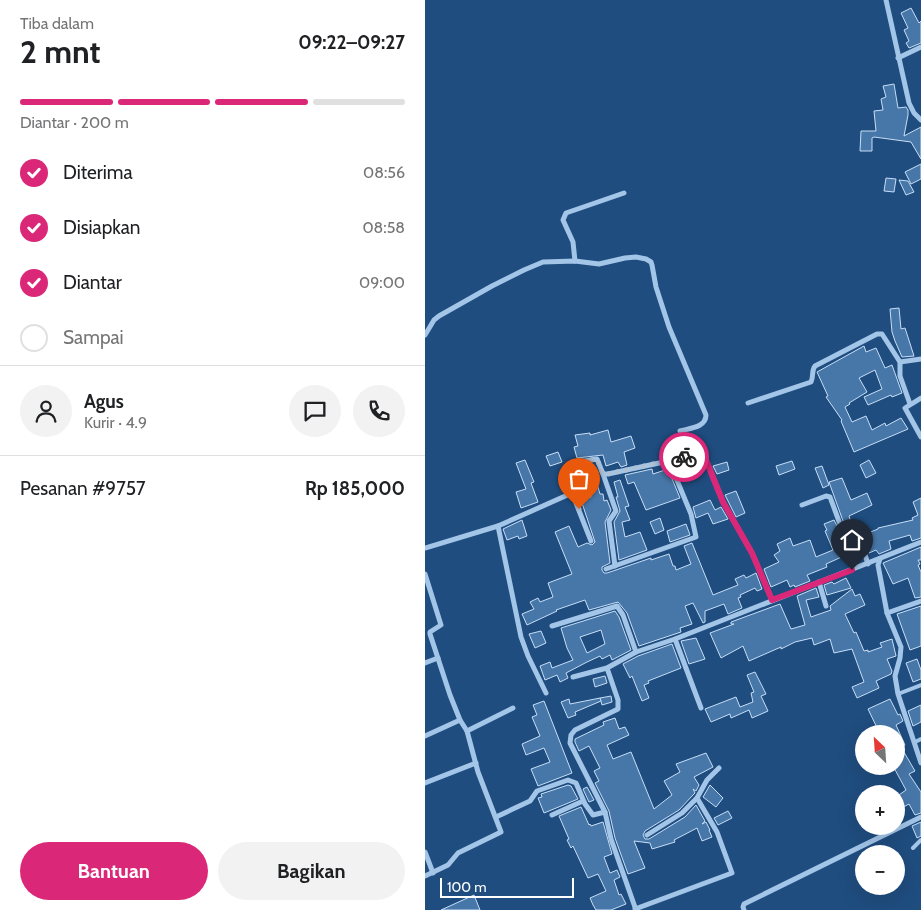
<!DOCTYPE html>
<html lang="id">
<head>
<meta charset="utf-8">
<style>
	:root { --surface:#fff; --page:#f2f2f2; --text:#202124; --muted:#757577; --line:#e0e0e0; --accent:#db2777 }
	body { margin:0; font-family:Cabin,sans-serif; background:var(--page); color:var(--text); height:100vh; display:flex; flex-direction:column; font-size:19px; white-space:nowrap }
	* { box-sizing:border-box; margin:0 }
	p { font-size:16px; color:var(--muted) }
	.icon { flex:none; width:28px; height:28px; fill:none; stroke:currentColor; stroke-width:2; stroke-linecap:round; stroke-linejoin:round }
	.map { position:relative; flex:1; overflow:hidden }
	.sheet { display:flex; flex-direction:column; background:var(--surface); width:425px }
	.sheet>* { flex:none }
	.needle { width:32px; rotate:335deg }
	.controls { position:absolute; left:430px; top:725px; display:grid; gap:10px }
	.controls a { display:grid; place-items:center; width:50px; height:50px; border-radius:50%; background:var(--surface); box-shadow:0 5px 20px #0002; font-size:25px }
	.scale { position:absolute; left:15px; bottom:12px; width:134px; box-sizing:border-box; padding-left:5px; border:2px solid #fff; border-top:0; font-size:14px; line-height:18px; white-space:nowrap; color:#fff; -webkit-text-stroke:4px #1f4d7f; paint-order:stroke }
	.pin { position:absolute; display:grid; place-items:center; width:42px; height:42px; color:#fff; margin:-51px -21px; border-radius:50% 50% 50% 0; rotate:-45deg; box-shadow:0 0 5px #0007 }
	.pin .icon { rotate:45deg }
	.courier { position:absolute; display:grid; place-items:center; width:50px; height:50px; margin:-25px; border:4px solid #db2777; border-radius:50%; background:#fff; color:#222; box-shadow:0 1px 6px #0007 }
	.head em { font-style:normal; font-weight:700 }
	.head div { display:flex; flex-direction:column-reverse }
	.head { display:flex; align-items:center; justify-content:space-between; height:85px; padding:0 20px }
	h1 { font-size:32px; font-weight:700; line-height:38px }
	.bar { display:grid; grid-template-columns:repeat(4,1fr); gap:8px 5px; align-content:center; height:60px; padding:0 20px }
	.bar i { height:6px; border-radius:4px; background:var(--line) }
	.bar .current { background:var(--accent) }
	.bar p { grid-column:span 4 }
	.line { display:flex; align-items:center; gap:12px; padding:0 20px; border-top:1px solid var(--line) }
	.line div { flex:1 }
	.round { display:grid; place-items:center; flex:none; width:52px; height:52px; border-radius:26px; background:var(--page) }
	ol { padding:0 20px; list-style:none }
	li { display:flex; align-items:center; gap:15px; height:55px }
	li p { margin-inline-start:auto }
	li .icon { padding:5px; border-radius:50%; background:var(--accent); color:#fff; stroke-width:4 }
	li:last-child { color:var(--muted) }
	li i { width:28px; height:28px; border:2px solid var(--line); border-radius:50% }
	.cta { display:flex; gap:10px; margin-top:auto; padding:10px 20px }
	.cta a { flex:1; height:58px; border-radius:30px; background:var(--accent); color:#fff; font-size:20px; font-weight:700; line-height:58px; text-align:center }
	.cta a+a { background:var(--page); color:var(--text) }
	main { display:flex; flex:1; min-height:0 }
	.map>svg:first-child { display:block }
	.building { fill:#4777a9; stroke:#c7def6; fill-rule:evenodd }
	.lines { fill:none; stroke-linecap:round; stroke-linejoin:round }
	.service { stroke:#a3c5e8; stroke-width:4 }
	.minor { stroke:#a3c5e8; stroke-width:5 }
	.done { stroke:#b1c1d2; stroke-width:5; stroke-dasharray:0 9 }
	.route { stroke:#db2777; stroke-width:6 }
</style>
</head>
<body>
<main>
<section class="sheet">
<div class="head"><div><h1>2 mnt</h1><p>Tiba dalam</p></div><em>09:22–09:27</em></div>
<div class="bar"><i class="current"></i><i class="current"></i><i class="current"></i><i></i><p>Diantar · 200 m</p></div>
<ol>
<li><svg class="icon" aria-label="check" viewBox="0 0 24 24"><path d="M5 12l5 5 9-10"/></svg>Diterima<p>08:56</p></li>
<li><svg class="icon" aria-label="check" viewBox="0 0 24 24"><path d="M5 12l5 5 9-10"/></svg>Disiapkan<p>08:58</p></li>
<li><svg class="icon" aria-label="check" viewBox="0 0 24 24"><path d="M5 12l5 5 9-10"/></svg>Diantar<p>09:00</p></li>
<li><i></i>Sampai</li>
</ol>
<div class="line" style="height:90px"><a class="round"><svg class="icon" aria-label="person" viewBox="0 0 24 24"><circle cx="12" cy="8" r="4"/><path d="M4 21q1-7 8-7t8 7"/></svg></a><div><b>Agus</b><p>Kurir · 4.9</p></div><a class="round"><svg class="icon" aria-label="chat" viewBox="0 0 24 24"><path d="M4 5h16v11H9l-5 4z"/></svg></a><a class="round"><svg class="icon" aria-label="phone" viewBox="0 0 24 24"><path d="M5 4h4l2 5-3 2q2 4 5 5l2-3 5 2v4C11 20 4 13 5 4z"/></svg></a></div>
<div class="line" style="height:65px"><div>Pesanan #9757</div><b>Rp 185,000</b></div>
<div class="cta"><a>Bantuan</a><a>Bagikan</a></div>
</section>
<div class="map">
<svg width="496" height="910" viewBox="0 0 496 910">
	<rect width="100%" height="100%" fill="#1f4d7f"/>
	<g class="building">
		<path d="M486,8l8,15 2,-2v22l-12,5 -3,-5 3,-2 -5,-11 4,-2 -7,-15z"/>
		<path d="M469,84l4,24 8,-1 2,3v5l-4,21 17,-9v32l-10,-17 -37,-5 -2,1v13h-12l1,-20h15l-2,-20 9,-1 -2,-11 5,-2 -3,-11z"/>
		<path d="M496,164v15l-10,5 -6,-12z"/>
		<path d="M461,178l10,1 -2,13 -10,-1z"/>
		<path d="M474,180l9,1 6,11 -8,3z"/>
		<path d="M474,308l2,21 4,-1 9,28 -12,1 -7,-16 -3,-9 -2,-23z"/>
		<path d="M439,346l2,6 10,-4 9,20 7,-3 10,28 -10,4 -1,-2 -23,10 -4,-8 18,-8 -7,-19 -16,8 8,14 -18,11 1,1 -5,3 7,15 14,-6 6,14 13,-7 1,3 15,-8 7,11 -54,23 -13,-31 1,-1 -16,-23 2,-1 -11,-24z"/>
		<path d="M183,430l3,12 20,-6 4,12 -11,4 3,13 -6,2 -3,-5 -12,4 -3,-11 -26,3 -3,-11 4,-1 -3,-11 15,-2v2z"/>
		<path d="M133,452l4,10 -12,4 -4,-10z"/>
		<path d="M100,460l9,22 -3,1 7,19 -17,6 -5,-16 10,-3 -10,-26z"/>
		<path d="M444,460l7,13 -10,5 -6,-13z"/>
		<path d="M270,461h6l3,8 -13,3 -3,-9z"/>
		<path d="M367,461l3,8 -16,6 -3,-9z"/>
		<path d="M302,462l2,8 -12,4 -4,-8z"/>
		<path d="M166,464l9,30h3l1,7 3,-1 4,10 -6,12 5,41 -8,4v3l2,3h3l44,-15v2l18,-6 4,12h2l1,4 15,-6 -7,-18 8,-3 21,52 25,-10 -3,-6 9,-4 2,3 10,-5 6,16 -5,2 -2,-3 -15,7 1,2 -3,1 4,10 -14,6 -4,-10 -19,7v11l-2,1 -10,-20 -8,3 7,18 -12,4 1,4 -42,14 -12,-33 -9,-11 -29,8 -4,-10 -29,10 1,1 -30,14 -5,-11 12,-5 -4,-7 8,-4 2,4 13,-5 -5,-14 24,-9 -17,-42 14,-6 9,21 9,-4 5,2 3,-3 -14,-42 10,-3 -5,-16 -7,-11 3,-4z"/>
		<path d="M397,466l7,19 -6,3 -8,-20z"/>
		<path d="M227,469l1,5 15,-5 12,29 -34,12 -12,-28 -6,2 -3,-9z"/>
		<path d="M417,478l9,22 16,-7 5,12 -23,11 2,6 -8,-1 -14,-39z"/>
		<path d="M195,480l9,26 -4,1 5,13 -8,2 3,15 15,-5 7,18 -28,10 -5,-38 6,-11 -4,-14h2l-4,-15z"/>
		<path d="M311,491l9,22 -9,4 -11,-22z"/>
		<path d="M496,498v40l-9,3 -2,-6 -21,6 2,8 -12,5 -3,-4 -7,3 -6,-18 15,-6v-1l35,-8 -1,-2 6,-3 -5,-13z"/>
		<path d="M285,500l5,10 6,-3 7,12 -15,5 -5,-11 -12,5 -3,-11z"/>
		<path d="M235,518l4,12 -9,4 -5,-12z"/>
		<path d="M97,520l5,16 -8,3 -1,-3 -11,4 -4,-11z"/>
		<path d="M409,520l4,8 8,3h6l8,23 -13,5 -1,-4 -20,9 1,3 -20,8 3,6 -15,6 -1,-2 -4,2 -3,-7 -16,7 -7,-18 15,-7 -5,-7 6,-4 -3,-7 13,-6 3,8 17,-6 6,17 17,-7 -8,-19 2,-1 -3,-6z"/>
		<path d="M261,524l4,11 -20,7 -3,-11z"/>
		<path d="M496,547v13h-3l2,4 -2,1 3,7v25l-6,1 -7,-20 -15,6 -10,-21z"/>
		<path d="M421,578l5,10 -24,7 -3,-10 8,-3 2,2z"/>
		<path d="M391,588l3,9 -13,3 5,17 20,-7 -1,-4 22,-17 3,7 5,-2 5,11 -20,9 9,19 2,-1 8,19 4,-1v2l14,-5 -2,-4 12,-4 4,17 -9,3 5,12 -1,3 -15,7 3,7 -22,10 -5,-11 12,-5 -12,-33 -18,4 -4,-14 -16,6 -2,-7 -17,4 -14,7v-2l-32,14 -6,-15 -22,12 -11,-25 24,-9h-3v-2l49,-18 11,25 14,-4 -8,-29z"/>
		<path d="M496,606v40l-11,4 -13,-36z"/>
		<path d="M190,611l4,6 12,33 -19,10 -2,-5 -8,4 -2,-3 -13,6 -21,11 2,5 -8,4 -3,-7 -12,5 -5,-14 10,-4 2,6 21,-8 -6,-12 -6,-20zM176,630l4,14 -18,9 -7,-16z"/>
		<path d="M116,631l5,12 -11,5 -6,-14z"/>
		<path d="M271,638l9,21 -16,5 -8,-23z"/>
		<path d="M247,644l9,24 -33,13 1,2 -5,2 5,13 -7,3 -10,-25 -2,2 -7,-14 15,-8z"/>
		<path d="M492,659l4,11v9l-8,3 -7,-19z"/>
		<path d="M330,672l11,22 -5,2 7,15 -16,7 -3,-8 -18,8 -1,-4 -19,8 -6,-13 31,-12 4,10 13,-5 -2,-9 3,-1 -7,-17z"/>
		<path d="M180,676l2,7 -12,4 -2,-8z"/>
		<path d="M186,696l1,6 -10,3 -2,-7z"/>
		<path d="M175,698l1,3 -26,11 1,3 -8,3 -7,-16 8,-3 1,5z"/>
		<path d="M465,699l8,16 2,-1 3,7 -7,4 9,20 -4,2 14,24 -6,3 12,18v21l-6,2 -6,-11 -13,7v-14l10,-7 -13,-24h3v-32h-16l-12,-25z"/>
		<path d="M119,701l28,72 -34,13 -7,-17 19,-7 -6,-14 -18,7 -4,-11 18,-8 -8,-19 5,-2 -4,-10z"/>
		<path d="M496,705v17l-8,4 -5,-15z"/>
		<path d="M190,718l4,11 6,-2 4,8 -22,10 6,14 18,-7 23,57 18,-14 -8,-14 16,-9 -4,-8 30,-11 7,14 -19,10 5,8 -3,6 -3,-2 2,4 -2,2 -14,15 -34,21 -2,4 2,4h4l36,-22 11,-12 9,16 -3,3 4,-2 4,8h-1l3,7 -10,4 -5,-13 -23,12 1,2 -23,7 -2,-6 -16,-2 11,27 -17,6 -13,-36 -6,-27 -14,-28 4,-2 -5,-10 6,-3 -11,-22 -10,5 -4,-9v-3l29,-14 -1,-3z"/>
		<path d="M143,785l3,1 7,13 -34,14 -6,-15 4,-1 -1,-3z"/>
		<path d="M285,785l13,13 -7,9 -13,-10z"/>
		<path d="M162,787l7,13 -5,2 -6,-13z"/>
		<path d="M156,807l8,18 1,-1 1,2 12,-4 9,32 -8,3 6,16 7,-3 3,7 -6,3 5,15 2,-1 5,10 -15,6h-15l-3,-5 -3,-7 16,-7 -8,-17 -10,4 -15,-32 -2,2 -4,-8 2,-1 -10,-23z"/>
		<path d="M303,811l4,7 -14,7 -4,-7z"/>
		<path d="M496,822v14l-4,2 -5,-12z"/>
		<path d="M49,895l6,15h-39z"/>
	</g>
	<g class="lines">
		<g class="service">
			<path d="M473,694l23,-9"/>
			<path d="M490,742l6,-3"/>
			<path d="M488,848l8,-8"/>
		</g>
		<g class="minor">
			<path d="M461,0l23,103 5,10 7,7"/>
			<path d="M473,58l23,-11"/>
			<path d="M150,261l-2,-19 -10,-22 3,-7 58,-20"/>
			<path d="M0,335l9,-15 5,-4 53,-30 32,-16 19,-8 32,-1 24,3 26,-6 11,-1 10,2 5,3 1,3 4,22 13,40 37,88c0,12 -15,13 -26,16"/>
			<path d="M475,362l21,-3"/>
			<path d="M496,398l-16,10 16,29"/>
			<path d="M323,403l63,-21c3,-6 0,-11 4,-16l62,-32h5l18,28v14l10,28"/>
			<path d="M178,474l13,37 -7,10 6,45"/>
			<path d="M377,505l24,-9 4,1 10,27 7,3 8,-1 1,2 12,36"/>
			<path d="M73,526l23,111 7,19 18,37"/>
			<path d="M166,541l-19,-48 3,-24 4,-7 18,-3 6,15h5l79,-17 16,-1 3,4 17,42 29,51 20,47"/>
			<path d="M0,548l73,-22 74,-33"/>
			<path d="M455,559l-2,6 9,48 14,34 -1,11 -5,18 3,18 23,69"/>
			<path d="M181,569l90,-32 -5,-23 -22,-53"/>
			<path d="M0,574l16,51 -11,7v2l20,61 10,25 7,11 11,41 23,60 -43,21 -10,12 -23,11"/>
			<path d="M394,582l7,24"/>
			<path d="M462,613l34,-12"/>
			<path d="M127,626l65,-20 6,9 13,37"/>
			<path d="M250,639l26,69"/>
			<path d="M0,663l13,-5"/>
			<path d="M148,677l34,-9 29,-16 39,-13 246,-97"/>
			<path d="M42,731l46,-23"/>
			<path d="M0,736l35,-16"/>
			<path d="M0,783l51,-20"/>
			<path d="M180,812l-35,-69 1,-8 4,-5 43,-21v-9l-11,-32"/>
			<path d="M127,815l31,-14"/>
			<path d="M71,817l34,-16 7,-10 31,-11 8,3 9,21 8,11 12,-3 6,27 25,71"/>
			<path d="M222,835l35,-22 15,-15"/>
			<path d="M0,852l8,21"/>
			<path d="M210,909l97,-36 -15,-41 -20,-34 10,-18 12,-12"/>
			<path d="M319,910l-1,-3 1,-3 177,-87"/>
		</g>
	</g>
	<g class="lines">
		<path class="done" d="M154,509l-7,-16 3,-24 4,-7 18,-3 6,15h5l76,-17"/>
		<path class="route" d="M259,457l13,-2 6,1 3,4 17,42 29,51 20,47 80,-30"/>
	</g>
</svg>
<div class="controls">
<a><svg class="needle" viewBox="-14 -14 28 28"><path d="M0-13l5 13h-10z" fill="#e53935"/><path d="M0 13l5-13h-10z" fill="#757577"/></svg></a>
<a>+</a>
<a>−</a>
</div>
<div class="scale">100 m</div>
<div class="pin" style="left:154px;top:509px;background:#ea580c"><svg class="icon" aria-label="bag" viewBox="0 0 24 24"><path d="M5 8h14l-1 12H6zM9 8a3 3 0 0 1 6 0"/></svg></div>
<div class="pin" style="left:427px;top:570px;background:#1f2937"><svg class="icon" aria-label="home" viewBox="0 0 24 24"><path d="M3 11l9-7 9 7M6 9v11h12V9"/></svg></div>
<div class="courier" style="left:259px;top:457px"><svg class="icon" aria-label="bike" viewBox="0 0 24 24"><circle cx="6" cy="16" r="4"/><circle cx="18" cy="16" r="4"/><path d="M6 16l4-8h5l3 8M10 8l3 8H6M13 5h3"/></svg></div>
</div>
</main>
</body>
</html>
